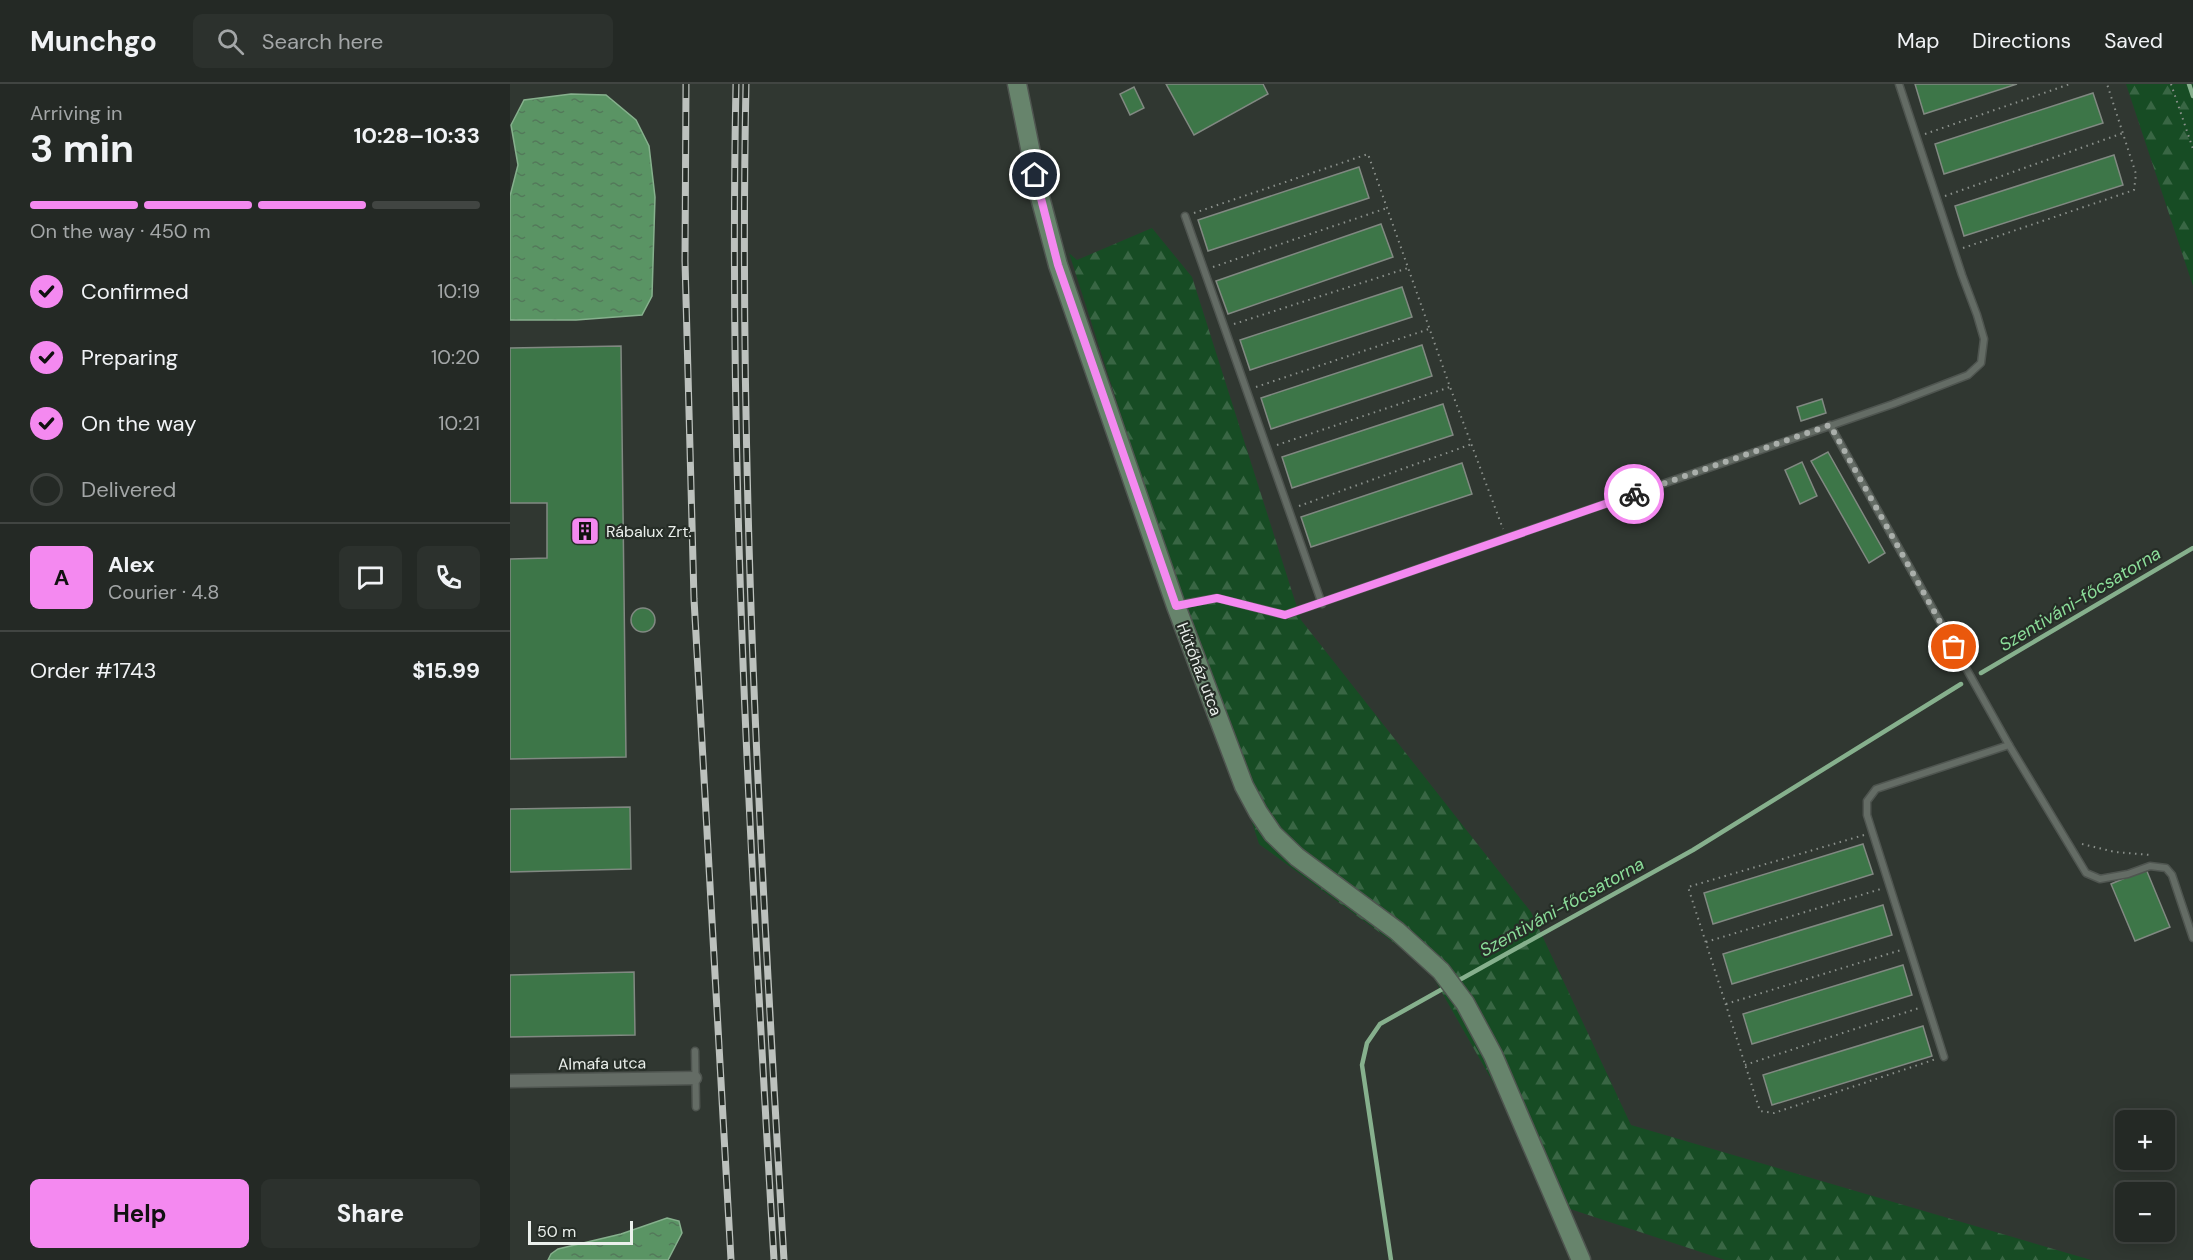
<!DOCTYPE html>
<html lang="en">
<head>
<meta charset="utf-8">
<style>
	:root { --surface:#242925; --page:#2c312d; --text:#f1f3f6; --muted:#a3a6a7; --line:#414542; --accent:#f489f0 }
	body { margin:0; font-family:"DM Sans",sans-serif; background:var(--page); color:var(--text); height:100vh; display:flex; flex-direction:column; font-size:22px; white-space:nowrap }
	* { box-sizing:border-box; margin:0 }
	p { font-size:20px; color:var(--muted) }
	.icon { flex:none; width:33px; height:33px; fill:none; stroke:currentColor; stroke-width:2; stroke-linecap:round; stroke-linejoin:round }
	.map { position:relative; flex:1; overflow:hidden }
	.drawer { display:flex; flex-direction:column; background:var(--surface); width:510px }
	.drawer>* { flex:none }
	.controls { position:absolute; left:1605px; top:1026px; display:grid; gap:12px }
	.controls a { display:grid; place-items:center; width:60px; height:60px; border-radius:9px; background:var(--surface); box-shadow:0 3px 15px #0003,0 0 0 2px var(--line); font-size:30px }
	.scale { position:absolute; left:18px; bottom:15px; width:105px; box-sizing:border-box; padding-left:6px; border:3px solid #ebf0ec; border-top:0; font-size:16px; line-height:21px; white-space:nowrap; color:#ebf0ec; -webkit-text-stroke:4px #262d27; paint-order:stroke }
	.pin { position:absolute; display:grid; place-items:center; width:51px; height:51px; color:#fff; margin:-26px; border:3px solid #fff; border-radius:50%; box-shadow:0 2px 6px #0007 }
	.courier { position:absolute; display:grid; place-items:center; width:60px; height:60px; margin:-30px; border:4px solid #f489f0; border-radius:50%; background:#fff; color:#222; box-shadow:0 2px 8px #0007 }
	.head em { font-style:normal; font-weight:700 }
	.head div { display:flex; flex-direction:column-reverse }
	.head { display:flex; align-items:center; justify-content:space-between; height:102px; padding:0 30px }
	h1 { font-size:39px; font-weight:700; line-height:45px }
	.bar { display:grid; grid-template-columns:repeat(4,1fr); gap:9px 6px; align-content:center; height:72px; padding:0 30px }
	.bar i { height:8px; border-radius:4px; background:var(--line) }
	.bar .selected { background:var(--accent) }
	.bar p { grid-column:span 4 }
	.line { display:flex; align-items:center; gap:15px; padding:0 30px; border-top:2px solid var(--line) }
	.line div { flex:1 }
	.round { display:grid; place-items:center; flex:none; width:63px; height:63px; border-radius:9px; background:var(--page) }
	ol { padding:0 30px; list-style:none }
	li { display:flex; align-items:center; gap:18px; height:66px }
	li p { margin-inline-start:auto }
	li .icon { padding:6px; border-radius:50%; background:var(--accent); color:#111; stroke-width:4 }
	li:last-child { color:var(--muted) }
	li i { width:33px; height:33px; border:3px solid var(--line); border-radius:50% }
	.primary-button { display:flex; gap:12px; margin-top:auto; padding:12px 30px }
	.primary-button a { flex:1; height:69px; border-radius:9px; background:var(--accent); color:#111; font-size:24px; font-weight:700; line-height:69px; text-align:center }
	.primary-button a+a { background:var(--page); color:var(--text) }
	header { display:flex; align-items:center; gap:36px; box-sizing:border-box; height:84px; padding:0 30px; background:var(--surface); border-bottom:2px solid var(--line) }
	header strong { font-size:28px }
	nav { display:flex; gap:33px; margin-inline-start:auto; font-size:21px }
	.search { width:420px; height:54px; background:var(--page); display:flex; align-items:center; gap:15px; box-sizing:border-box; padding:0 21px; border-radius:9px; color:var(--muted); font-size:22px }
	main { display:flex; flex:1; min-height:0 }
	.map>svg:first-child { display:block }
	.forest { fill:url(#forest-firs) }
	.water { fill:url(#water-ripples); stroke:#86b08d; stroke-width:1.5 }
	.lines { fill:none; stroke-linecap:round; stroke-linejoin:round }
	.stream { stroke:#86b08d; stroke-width:4.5 }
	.building { fill:#3d7648; stroke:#818982; stroke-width:1.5 }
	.lane-casing { stroke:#4f5550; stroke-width:9 }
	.street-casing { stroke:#4f5550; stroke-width:15 }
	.secondary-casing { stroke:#4f5550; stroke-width:21 }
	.path { stroke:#8b918c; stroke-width:2; stroke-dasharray:1.5 4.5; stroke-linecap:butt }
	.lane { stroke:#646c65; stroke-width:6 }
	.street { stroke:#646c65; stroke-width:12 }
	.secondary { stroke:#67846c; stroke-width:18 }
	.rail-casing { stroke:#bcc1bd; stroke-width:7 }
	.rail { stroke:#262d27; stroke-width:4.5; stroke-dasharray:14; stroke-linecap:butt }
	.done { stroke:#aaafab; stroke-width:6; stroke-dasharray:0 10.8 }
	.route { stroke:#f489f0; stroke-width:8 }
	.labels { text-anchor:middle; stroke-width:4.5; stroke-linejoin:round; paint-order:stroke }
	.poi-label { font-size:16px; fill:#ebf0ec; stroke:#262d27; text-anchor:start }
	.street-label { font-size:16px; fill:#ebf0ec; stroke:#262d27 }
	.water-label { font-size:18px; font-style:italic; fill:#8bdd99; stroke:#262d27 }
</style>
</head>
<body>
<header>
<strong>Munchgo</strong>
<div class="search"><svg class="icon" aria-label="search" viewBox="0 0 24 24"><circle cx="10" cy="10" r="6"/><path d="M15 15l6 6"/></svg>Search here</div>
<nav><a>Map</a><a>Directions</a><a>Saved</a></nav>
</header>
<main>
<section class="drawer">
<div class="head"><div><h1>3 min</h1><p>Arriving in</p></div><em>10:28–10:33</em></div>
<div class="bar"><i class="selected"></i><i class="selected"></i><i class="selected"></i><i></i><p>On the way · 450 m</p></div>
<ol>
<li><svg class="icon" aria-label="check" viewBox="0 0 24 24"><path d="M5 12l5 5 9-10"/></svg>Confirmed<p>10:19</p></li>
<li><svg class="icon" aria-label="check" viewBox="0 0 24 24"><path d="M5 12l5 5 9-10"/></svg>Preparing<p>10:20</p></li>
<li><svg class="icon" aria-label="check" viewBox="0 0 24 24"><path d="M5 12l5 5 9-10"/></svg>On the way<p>10:21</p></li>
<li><i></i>Delivered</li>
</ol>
<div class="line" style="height:108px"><b class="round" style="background:var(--accent);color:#111">A</b><div><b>Alex</b><p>Courier · 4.8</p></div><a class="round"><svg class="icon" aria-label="chat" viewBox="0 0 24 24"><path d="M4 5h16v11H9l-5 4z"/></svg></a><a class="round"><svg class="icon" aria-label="phone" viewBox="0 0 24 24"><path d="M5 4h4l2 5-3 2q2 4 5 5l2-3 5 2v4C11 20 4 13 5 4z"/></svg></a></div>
<div class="line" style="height:78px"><div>Order #1743</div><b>$15.99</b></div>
<div class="primary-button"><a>Help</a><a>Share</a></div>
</section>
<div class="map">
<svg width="1683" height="1176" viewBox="0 0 1683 1176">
	<defs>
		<pattern id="forest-firs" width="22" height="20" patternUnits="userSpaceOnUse" patternTransform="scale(1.5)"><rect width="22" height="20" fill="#174c24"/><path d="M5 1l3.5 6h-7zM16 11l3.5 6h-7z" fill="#396644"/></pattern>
		<pattern id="water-ripples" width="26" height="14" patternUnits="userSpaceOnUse" patternTransform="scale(1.5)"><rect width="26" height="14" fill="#5a9464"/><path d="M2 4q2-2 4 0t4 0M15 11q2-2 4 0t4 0" fill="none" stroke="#53795a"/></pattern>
	</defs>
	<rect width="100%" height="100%" fill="#303731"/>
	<g class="forest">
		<path d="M1616,0h67v202z"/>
		<path d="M642,144l40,49 109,343 230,292 100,213 460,135h-366l-161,-53 -136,-239 -169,-124 -190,-591 8,7z"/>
	</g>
	<g class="water">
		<path d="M61,10l35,1 30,25 13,26 6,51 -3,99 -10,19 -66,5h-66v-124l8,-31 -7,-40 13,-25z"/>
		<path d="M157,1134l12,3 3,12 -14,27h-120l3,-6 7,-5 63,-15z"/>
	</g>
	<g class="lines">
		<g class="stream">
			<path d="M1679,0l4,12"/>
			<path d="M1471,589l212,-125"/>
			<path d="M944,899l239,-133 268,-166"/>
			<path d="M881,1176l-29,-195 5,-22 13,-19 66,-37"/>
		</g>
	</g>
	<g class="building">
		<path d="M656,0h97l5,10 -74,41z"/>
		<path d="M1405,0h102l-93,30z"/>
		<path d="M624,3l10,21 -14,7 -10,-21z"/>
		<path d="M1583,9l10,30 -159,51 -9,-30z"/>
		<path d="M1604,71l9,30 -159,51 -9,-30z"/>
		<path d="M849,83l10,31 -161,53 -10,-31z"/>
		<path d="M871,140l12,33 -165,57 -12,-33z"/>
		<path d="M892,203l10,30 -162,53 -10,-30z"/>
		<path d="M912,261l10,31 -161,53 -10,-31z"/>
		<path d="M111,262l5,411 -116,2v-200l37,-1v-55h-37v-155z"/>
		<path d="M1312,315l4,14 -25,8 -4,-14z"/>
		<path d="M933,320l10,31 -161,53 -10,-31z"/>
		<path d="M1318,368l57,101 -16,10 -58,-102z"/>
		<path d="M1292,378l15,34 -17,8 -15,-34z"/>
		<path d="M952,379l10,31 -161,53 -10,-30z"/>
		<circle cx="133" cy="536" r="12"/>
		<path d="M120,723l1,62 -121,3v-63z"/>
		<path d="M1353,760l10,30 -160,50 -9,-31z"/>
		<path d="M1636,785l24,58 -35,14 -24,-57z"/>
		<path d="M1373,821l9,30 -160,49 -9,-30z"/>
		<path d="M1393,881l9,30 -160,49 -9,-30z"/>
		<path d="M124,888l1,63 -125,2v-62z"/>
		<path d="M1413,942l9,30 -160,49 -9,-30z"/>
	</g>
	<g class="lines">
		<g class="lane-casing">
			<g id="lane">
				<path d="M675,132l137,388"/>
				<path d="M1320,341l179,320 77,128 14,6 28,-5 22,-8 16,2 6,7 21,63"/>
				<path d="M667,521l40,-7 68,17 608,-211 75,-29 13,-12 3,-24 -7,-24 -15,-40 -63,-191"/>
				<path d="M185,967l1,56"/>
				<path d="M1434,973l-77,-242v-14l9,-12 133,-44"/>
			</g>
		</g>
		<g class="street-casing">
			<path id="street" d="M0,997l185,-3"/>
		</g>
		<g class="secondary-casing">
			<path id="secondary" d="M507,0l23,113 18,68 118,341 68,180 14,26 15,22 24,23 100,74 44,40 24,32 28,52 88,205"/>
		</g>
		<g class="path">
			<path d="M1661,0l22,65"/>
			<path d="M1415,50l145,-50"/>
			<path d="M1435,112l178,-63"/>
			<path d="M684,129l174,-59 82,233 53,142"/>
			<path d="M1453,164l171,-58 2,-16 -29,-90"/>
			<path d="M703,183l174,-59"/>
			<path d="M724,240l174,-56"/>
			<path d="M746,303l173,-58"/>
			<path d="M767,361l173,-58"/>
			<path d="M789,422l173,-62"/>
			<path d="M1354,751l-176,52 72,224 14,2 162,-54"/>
			<path d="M1572,760l33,8 35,3"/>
			<path d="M1196,858l175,-53"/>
			<path d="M1216,920l175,-54"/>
			<path d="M1235,981l174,-57"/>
		</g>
		<use href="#lane" class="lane"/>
		<use href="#street" class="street"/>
		<use href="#secondary" class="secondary"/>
		<g class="rail-casing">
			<g id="rail">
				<path d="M176,0l-1,177 9,338 37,661"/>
				<path d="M226,0c-8,393 15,784 38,1176"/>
				<path d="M236,0c-8,392 15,785 38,1176"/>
			</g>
		</g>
		<use href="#rail" class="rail"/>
	</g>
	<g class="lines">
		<path class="done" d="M1124,410l196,-69 124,222"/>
		<path class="route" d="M525,91l23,90 118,341 41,-8 68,17 349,-121"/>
	</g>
	<defs>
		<g id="building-square" transform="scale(1.5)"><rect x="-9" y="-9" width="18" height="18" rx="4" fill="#f489f0" stroke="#262d27"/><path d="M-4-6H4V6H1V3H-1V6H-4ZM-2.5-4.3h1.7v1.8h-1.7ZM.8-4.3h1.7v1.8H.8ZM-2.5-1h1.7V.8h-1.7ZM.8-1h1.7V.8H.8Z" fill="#111"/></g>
	</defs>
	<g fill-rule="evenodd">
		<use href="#building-square" x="75" y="447"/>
	</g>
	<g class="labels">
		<g class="poi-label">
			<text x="96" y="453">Rábalux Zrt.</text>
		</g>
		<g class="street-label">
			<text transform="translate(690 585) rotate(69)" y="6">Hűtőház utca</text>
			<text transform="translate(92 979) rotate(-1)" y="6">Almafa utca</text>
		</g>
		<g class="water-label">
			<text transform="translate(1570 515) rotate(-31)" y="6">Szentiváni-főcsatorna</text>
			<text transform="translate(1052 823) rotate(-29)" y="6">Szentiváni-főcsatorna</text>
		</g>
	</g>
</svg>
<div class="controls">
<a>+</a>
<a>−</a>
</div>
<div class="scale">50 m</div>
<div class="pin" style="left:1444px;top:563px;background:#ea580c"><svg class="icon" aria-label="bag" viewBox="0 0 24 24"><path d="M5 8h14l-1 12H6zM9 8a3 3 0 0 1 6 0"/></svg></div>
<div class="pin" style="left:525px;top:91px;background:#1f2937"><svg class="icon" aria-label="home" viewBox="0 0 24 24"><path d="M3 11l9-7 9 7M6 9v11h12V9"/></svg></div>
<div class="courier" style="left:1124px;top:410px"><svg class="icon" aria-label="bike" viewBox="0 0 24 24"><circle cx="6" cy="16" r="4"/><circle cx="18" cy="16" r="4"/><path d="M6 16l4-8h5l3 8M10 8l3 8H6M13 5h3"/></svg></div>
</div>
</main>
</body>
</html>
